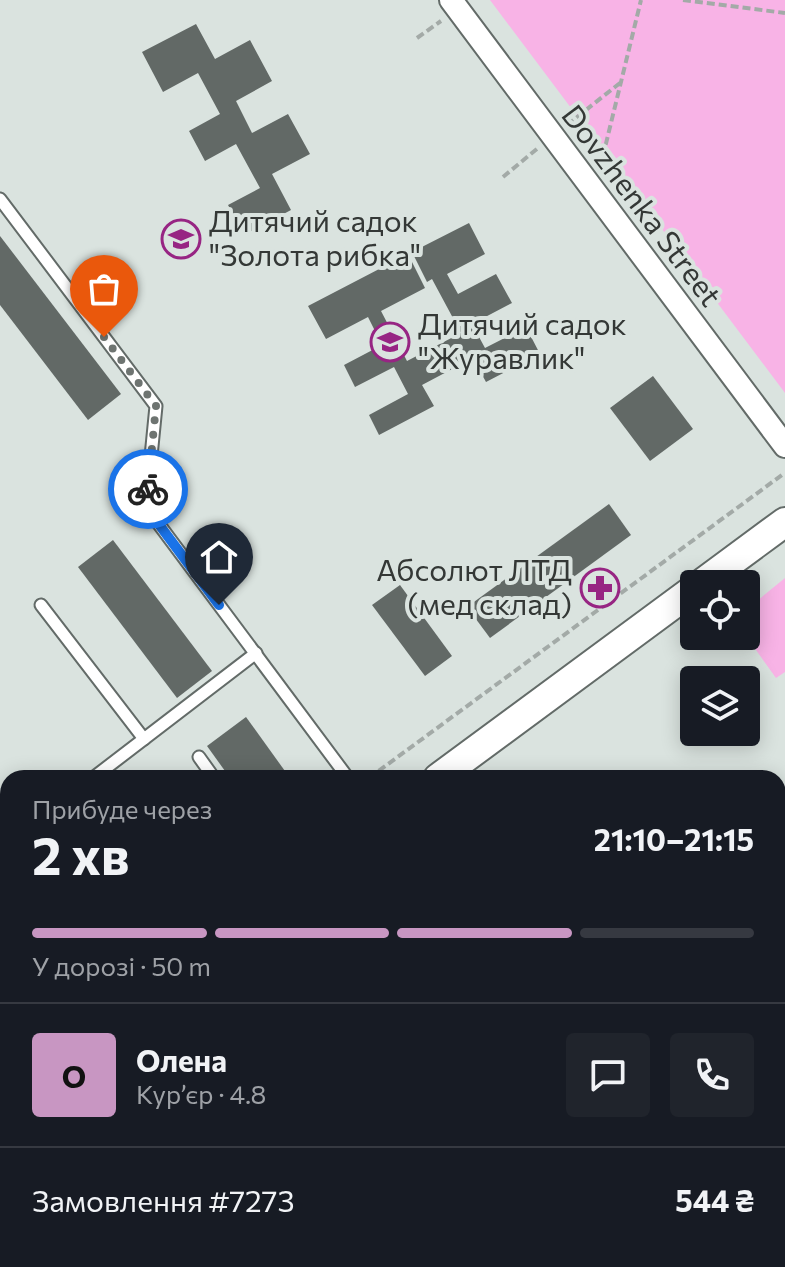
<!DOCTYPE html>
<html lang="uk">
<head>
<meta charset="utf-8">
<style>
	:root { --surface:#171b24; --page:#20242c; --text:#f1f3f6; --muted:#9ea1a6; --line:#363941; --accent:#c896c2 }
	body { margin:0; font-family:Commissioner,sans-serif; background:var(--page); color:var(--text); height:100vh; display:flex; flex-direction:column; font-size:30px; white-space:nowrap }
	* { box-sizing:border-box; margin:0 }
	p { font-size:26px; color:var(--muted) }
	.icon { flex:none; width:44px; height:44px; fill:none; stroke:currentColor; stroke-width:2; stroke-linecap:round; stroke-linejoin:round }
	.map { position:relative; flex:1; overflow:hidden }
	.sheet { position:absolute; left:0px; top:770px; width:786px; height:498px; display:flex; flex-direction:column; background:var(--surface); border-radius:24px 24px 0 0; box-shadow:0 4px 20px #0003 }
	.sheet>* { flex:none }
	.controls { position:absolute; left:680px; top:570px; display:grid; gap:16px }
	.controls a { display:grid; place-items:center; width:80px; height:80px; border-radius:8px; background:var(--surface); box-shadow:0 4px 20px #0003; font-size:40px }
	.pin { position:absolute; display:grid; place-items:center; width:68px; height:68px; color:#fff; margin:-82px -34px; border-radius:50% 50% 50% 0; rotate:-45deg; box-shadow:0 0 8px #0007 }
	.pin .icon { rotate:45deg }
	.courier { position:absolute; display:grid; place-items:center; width:80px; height:80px; margin:-40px; border:6px solid #1a73e8; border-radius:50%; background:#fff; color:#222; box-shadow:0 2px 10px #0007 }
	.overview em { font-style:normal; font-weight:700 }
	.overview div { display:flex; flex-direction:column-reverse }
	.overview { display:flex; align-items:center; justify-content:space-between; height:136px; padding:0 32px }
	h1 { font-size:52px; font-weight:700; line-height:60px }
	.bar { display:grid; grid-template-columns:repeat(4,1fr); gap:12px 8px; align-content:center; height:96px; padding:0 32px }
	.bar i { height:10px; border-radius:6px; background:var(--line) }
	.bar .current { background:var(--accent) }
	.bar p { grid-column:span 4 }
	.line { display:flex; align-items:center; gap:20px; padding:0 32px; border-top:2px solid var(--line) }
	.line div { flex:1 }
	.round { display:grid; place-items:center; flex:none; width:84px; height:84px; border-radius:8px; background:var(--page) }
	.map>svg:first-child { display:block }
	.green { fill:#f8b3e6 }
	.building { fill:#626966 }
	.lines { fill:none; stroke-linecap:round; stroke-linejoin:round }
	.service-casing { stroke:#636b68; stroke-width:15 }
	.minor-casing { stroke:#636b68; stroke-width:26 }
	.tertiary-casing { stroke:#636b68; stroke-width:32 }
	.path { stroke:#a3aaa7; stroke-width:4; stroke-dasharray:8 4; stroke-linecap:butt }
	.service { stroke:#fff; stroke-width:11 }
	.minor { stroke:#fff; stroke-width:22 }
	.tertiary { stroke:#fff; stroke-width:28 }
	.done { stroke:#6e7471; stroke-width:8; stroke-dasharray:0 14.4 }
	.route { stroke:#1a73e8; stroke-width:10 }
	.labels { text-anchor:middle; stroke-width:8; stroke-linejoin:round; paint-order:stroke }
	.street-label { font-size:30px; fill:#343836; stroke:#dae3df }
	.poi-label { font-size:30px; fill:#343836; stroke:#dae3df; text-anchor:start }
</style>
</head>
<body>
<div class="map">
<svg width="785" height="1267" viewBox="0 0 785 1267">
	<rect width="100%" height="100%" fill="#dae3df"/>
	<g class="green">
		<path d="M490,0h295v394v-1z"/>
		<path d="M785,578v94l-9,6 -30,-42v-26z"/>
	</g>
	<g class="building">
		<path d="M196,24l19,35 35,-19 22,41 -36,20 16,32 36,-19 22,40 -38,20 19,36 -47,25 -16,-30 32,-17 -24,-44 -31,17 -16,-30 31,-17 -22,-41 -35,19 -21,-40z"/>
		<path d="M469,223l16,31 -38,20 11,20 38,-20 16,29 -40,21 13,24 41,-21 14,27 -54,28 -13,-24 -51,27 12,21 -55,29 -10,-20 39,-21 -14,-27 -39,20 -11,-22 38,-20 -14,-28 -42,22 -18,-33 100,-52 17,34 -44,23 26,50 54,-28 -29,-54 -5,3 -15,-30z"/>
		<path d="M0,236l121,158 -33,26 -88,-115z"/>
		<path d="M653,376l40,53 -43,32 -40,-53z"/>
		<path d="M609,504l22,31 -141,103 -23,-31z"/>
		<path d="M113,540l99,131 -35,27 -99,-131z"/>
		<path d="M400,585l52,71 -27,20 -53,-71z"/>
		<path d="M246,717l44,61h-60l-23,-32z"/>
		<path d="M5,910l3,3v77l-8,-11v-65z"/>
		<path d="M77,1260h42l5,7h-57z"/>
	</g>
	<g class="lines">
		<g class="service-casing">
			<g id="service">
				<path d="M0,199l156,207 -10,101 202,271"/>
				<path d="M41,605l103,134"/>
				<path d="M199,757l15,21"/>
				<path d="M93,778l163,-125"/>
				<path d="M0,1074l8,3"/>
			</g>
		</g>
		<g class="minor-casing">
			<g id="minor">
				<path d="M451,0l334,446"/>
				<path d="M703,1260l5,7"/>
			</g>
		</g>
		<g class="tertiary-casing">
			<g id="tertiary">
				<path d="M701,584l84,-62"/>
				<path d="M438,778l256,-189"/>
				<path d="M0,1097l8,-7"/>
			</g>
		</g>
		<g class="path">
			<path d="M683,0l102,13"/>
			<path d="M417,38l24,-17"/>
			<path d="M567,125l53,-42"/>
			<path d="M600,168l41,-168"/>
			<path d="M503,177l35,-29"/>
			<path d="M369,778l413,-303"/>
			<path d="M0,1055l8,-5"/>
		</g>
		<use href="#service" class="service"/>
		<use href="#minor" class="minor"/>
		<use href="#tertiary" class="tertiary"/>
	</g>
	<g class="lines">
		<path class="done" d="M104,337l52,69 -8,83"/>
		<path class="route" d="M148,489l-2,18 73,98"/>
	</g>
	<defs>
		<g id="school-ring" transform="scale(2)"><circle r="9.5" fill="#dae3df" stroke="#972583" stroke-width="1.5"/><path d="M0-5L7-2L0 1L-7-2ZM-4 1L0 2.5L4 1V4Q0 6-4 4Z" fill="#972583"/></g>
		<g id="pharmacy-ring" transform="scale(2)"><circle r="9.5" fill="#dae3df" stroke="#972583" stroke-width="1.5"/><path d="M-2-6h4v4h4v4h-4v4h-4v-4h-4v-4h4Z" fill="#972583"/></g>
	</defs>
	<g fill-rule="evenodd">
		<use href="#school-ring" x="181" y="239"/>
		<use href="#school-ring" x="390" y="342"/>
		<use href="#pharmacy-ring" x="600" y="588"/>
	</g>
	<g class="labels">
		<g class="street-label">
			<text transform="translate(641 206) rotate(53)" y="10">Dovzhenka Street</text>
		</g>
		<g class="poi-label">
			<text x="209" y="232">Дитячий садок<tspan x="209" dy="34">"Золота рибка"</tspan></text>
			<text x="418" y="335">Дитячий садок<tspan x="418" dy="34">"Журавлик"</tspan></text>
			<text x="572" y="581" text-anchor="end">Абсолют ЛТД<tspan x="572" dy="34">(мед склад)</tspan></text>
		</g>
	</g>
</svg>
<div class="controls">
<a><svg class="icon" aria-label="locate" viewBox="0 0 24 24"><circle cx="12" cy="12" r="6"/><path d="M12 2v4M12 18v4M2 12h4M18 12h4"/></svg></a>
<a><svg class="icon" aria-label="layers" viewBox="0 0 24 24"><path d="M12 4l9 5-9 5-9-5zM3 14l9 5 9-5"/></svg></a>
</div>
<div class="pin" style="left:104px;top:337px;background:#ea580c"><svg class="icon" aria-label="bag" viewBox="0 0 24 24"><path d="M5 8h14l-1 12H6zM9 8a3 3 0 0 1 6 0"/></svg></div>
<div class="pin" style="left:219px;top:605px;background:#1f2937"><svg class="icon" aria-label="home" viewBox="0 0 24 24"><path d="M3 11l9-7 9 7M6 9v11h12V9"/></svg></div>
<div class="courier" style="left:148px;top:489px"><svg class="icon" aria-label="bike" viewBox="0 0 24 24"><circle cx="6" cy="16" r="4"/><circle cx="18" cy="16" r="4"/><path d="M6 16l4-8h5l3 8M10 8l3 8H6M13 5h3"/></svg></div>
<section class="sheet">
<div class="overview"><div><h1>2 хв</h1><p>Прибуде через</p></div><em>21:10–21:15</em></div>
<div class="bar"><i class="current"></i><i class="current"></i><i class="current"></i><i></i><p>У дорозі · 50 m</p></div>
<div class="line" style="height:144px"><b class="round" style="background:var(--accent);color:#111">О</b><div><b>Олена</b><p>Кур’єр · 4.8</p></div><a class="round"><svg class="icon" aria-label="chat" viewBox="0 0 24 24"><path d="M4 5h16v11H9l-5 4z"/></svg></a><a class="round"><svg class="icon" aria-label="phone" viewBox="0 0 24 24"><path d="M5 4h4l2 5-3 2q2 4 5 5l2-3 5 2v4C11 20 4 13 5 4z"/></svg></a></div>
<div class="line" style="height:104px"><div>Замовлення #7273</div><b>544 ₴</b></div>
</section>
</div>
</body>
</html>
